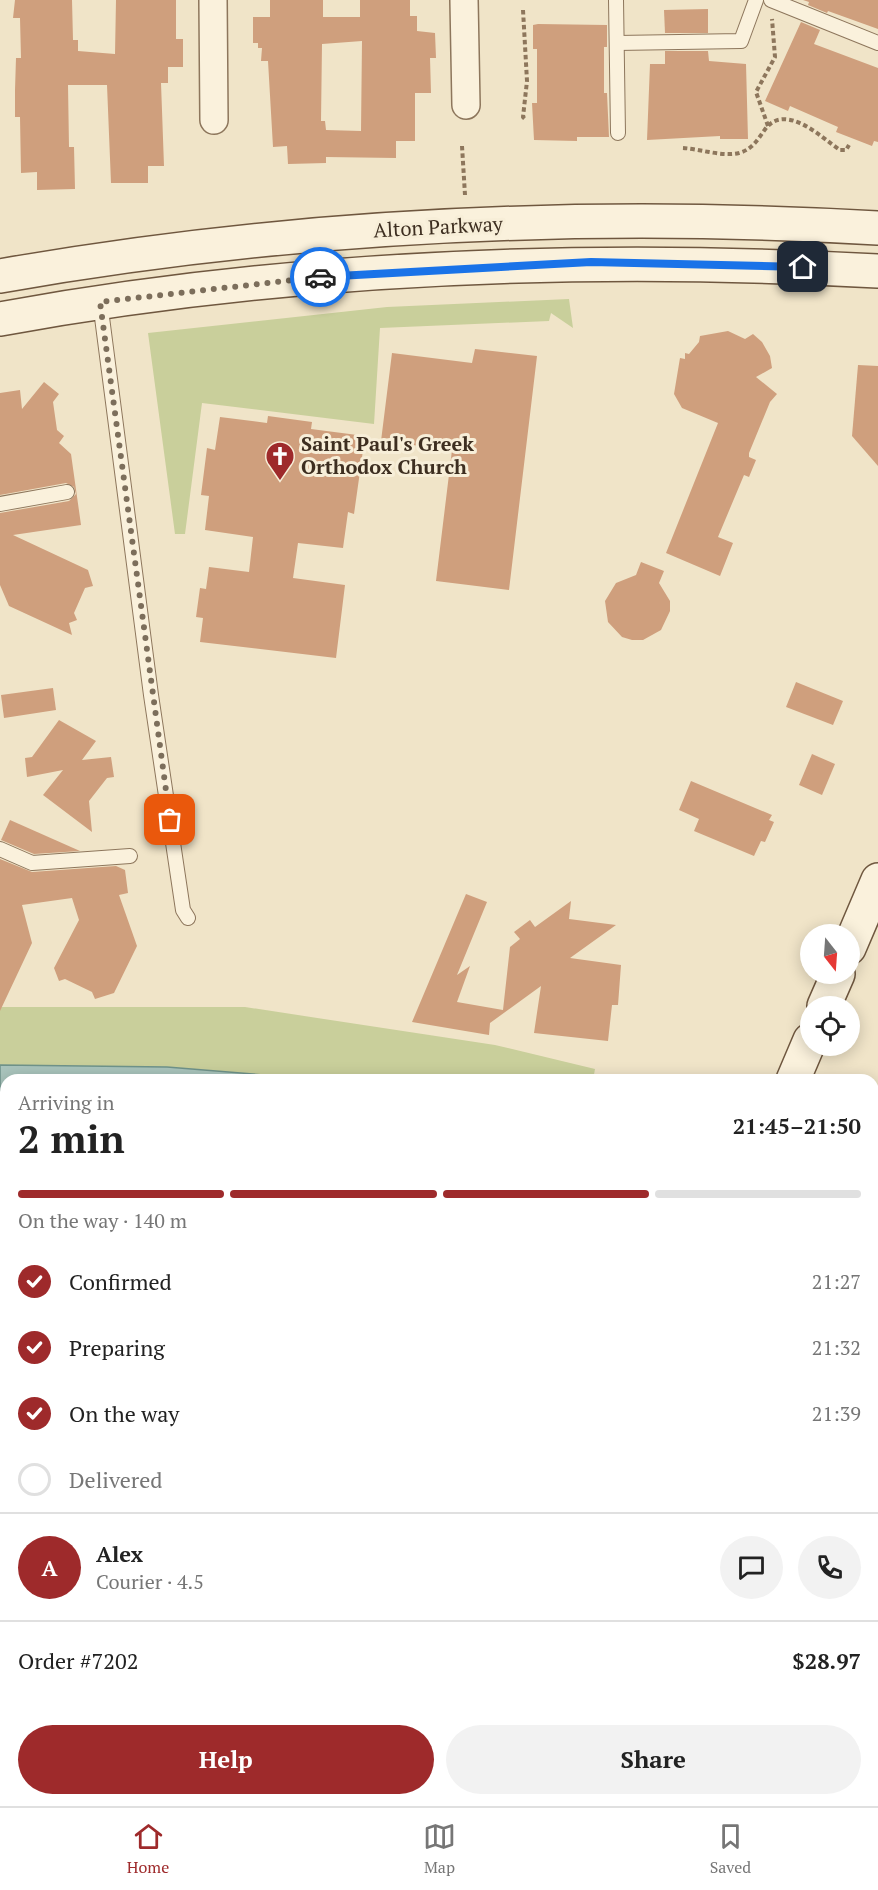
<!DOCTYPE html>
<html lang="en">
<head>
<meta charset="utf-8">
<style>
	:root { --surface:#fff; --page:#f2f2f2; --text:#222; --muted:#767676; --line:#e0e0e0; --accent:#9e2a2b }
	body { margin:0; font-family:"PT Serif",serif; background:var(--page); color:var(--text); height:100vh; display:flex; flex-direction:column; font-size:22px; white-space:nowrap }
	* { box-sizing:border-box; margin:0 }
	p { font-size:20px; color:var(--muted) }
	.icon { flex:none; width:33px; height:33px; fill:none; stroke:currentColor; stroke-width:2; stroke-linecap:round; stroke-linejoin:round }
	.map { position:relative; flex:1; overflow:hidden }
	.panel { position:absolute; left:0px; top:1074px; width:879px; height:732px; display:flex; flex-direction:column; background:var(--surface); border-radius:18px 18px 0 0; box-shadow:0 3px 15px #0003 }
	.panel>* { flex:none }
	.needle { width:39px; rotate:163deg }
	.fabs { position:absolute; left:800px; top:924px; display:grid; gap:12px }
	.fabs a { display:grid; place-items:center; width:60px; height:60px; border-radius:50%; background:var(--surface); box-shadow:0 3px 15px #0003; font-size:30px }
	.pin { position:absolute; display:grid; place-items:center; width:51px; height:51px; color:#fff; margin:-26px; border-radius:12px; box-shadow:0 3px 9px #0006 }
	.courier { position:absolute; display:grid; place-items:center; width:60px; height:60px; margin:-30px; border:4px solid #1a73e8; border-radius:50%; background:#fff; color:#222; box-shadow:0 2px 8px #0007 }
	.summary em { font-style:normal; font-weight:600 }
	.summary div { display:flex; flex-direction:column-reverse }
	.summary { display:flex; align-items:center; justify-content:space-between; height:102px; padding:0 18px }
	h1 { font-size:39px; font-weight:600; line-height:45px }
	.bar { display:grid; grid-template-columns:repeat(4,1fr); gap:9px 6px; align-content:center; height:72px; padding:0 18px }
	.bar i { height:8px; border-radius:4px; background:var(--line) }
	.bar .active { background:var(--accent) }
	.bar p { grid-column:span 4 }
	.line { display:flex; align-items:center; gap:15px; padding:0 18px; border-top:2px solid var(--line) }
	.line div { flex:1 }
	.round { display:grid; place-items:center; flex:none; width:63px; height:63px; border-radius:32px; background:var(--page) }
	ol { padding:0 18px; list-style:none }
	li { display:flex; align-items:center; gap:18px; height:66px }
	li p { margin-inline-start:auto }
	li .icon { padding:6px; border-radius:50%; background:var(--accent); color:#fff; stroke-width:4 }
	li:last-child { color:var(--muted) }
	li i { width:33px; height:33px; border:3px solid var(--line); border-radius:50% }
	.cta { display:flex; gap:12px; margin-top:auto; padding:12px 18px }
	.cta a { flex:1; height:69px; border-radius:36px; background:var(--accent); color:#fff; font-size:24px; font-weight:600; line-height:69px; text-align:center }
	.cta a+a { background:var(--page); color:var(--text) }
	.tabs { display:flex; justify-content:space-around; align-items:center; height:84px; border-top:2px solid var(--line); background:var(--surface); font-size:16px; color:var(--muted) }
	.tabs a { display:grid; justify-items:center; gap:3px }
	.tabs .active { color:var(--accent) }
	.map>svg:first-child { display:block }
	.green { fill:#c9cf9b }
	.water { fill:#a9c4bc; stroke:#6f938a; stroke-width:1.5 }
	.building { fill:#cf9f7d; fill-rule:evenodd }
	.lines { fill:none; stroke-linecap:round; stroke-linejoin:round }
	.lane-casing { stroke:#8d765c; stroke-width:16 }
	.street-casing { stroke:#8d765c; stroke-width:30 }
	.secondary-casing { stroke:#6f573f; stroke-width:36 }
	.path { stroke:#8d765c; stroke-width:4; stroke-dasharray:4.5 3; stroke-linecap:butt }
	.lane { stroke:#faf1dc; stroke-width:14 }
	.street { stroke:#faf1dc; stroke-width:27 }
	.secondary { stroke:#faf1dc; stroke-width:33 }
	.done { stroke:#7c6e5b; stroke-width:6; stroke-dasharray:0 10.8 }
	.route { stroke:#1a73e8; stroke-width:8 }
	.labels { text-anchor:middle; stroke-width:6; stroke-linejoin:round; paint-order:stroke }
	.street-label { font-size:20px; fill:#3d2e20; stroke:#f7eed8 }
	.poi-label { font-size:20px; font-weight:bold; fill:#3d2e20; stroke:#f7eed8; text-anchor:start }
</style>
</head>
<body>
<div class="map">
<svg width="878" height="1806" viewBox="0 0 878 1806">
	<rect width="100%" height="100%" fill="#f0e4c8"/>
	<g class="green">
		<path d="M569,299l4,29 -22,-15 -2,8 -169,7 -6,96 -172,-21 -17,131h-10l-27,-201 239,-26z"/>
		<path d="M0,1007h245l250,38 100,24 -2,11h-268l-158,-13 -167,-2z"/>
		<path d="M6,1187v66h-6v-65z"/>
	</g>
	<g class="water">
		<path d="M0,1065l167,2 158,13h-319v107l-6,1z"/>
		<path d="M873,1197l5,1v151l-5,-1z"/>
	</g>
	<g class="building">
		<path d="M15,0h57l1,40h5v11l37,3 1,-54h60v39h7v28h-15v16h-7l3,83h-16v17h-37l-4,-98h-39l1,62h5l1,42 -38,1v-18l-16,1 -1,-56h-5v-27l1,-32h5l-1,-40h-7z"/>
		<path d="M270,0h53v17h37v-17h50v16h7v15l18,2 1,25h-6l1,35h-16v48h-19v17l-70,-1v6l-38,1 -1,-18 -14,1 -5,-86h-7l1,-13h-4v-5h-5v-26h17zM362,41l-1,90 -35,-1 -1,-9h-4l1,-77z"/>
		<path d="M803,0h75v29l-50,-18 -1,2 -19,-8 1,-3z"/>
		<path d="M708,9v24h-43l-1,-23z"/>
		<path d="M801,22l19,8 -6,14 64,24v74l-4,-1 -2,5 -36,-14 2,-5 -48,-21 -2,5 -23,-10z"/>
		<path d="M538,24l69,1v22h-3v46h3l2,44h-32v4l-43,-1 -2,-37h5v-54h-4v-24z"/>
		<path d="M665,51h43l1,10 37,3 2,75h-28v-3l-73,4 3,-76h15z"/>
		<path d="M728,331l17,8 8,-5 9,8 8,14 2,12 -16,9 21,17 -7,8 -21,51v4l7,3 -7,17 -5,-2 -26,62 15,6 -13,33 -54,-23 52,-130 -36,-15 -8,-14 6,-36 5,1v-6l4,1 10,-12 1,-6z"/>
		<path d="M475,349l62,7 -28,234 -73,-9 16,-131 -71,-9 11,-88 80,10z"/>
		<path d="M858,365l20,1v100l-26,-30z"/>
		<path d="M44,382l15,12 -6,8 4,28 7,6 -5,7 12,11 10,71 -68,10 75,35 5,16 -8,2 -11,25 3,7 -8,3 3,12 -63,-29 -9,-21v-72l69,-12 7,-7 -2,-7 -8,-4 -66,12v-102l20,-3 2,19z"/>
		<path d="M268,416l44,6 -1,7 54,7 -11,78 -6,-2 -5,36 -45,-5 -5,35 52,7 -9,73 -136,-16 3,-24 -7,-1 4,-29 6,1 3,-22 40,5 4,-35 -48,-7 4,-34 -8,-1 6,-47 8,2 5,-33 47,6z"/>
		<path d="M641,562l23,9 -5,12 11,18v10l-9,19 -18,10h-11l-10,-3 -14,-15 -3,-21 11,-18 20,-8z"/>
		<path d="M796,682l47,19 -10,24 -47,-18z"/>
		<path d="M53,688l3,22 -52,8 -3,-23z"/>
		<path d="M59,720l37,21 -14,19 29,-3 3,20 -7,1 -18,23 3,31 -49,-37 20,-25 -36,7 -2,-19 7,-1z"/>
		<path d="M812,754l23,10 -13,31 -23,-10z"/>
		<path d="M691,781l81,34 -3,5 5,2 -9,20 -4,-1 -7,15 -60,-25 5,-12 -20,-9z"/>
		<path d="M10,820l70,31 -46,3 -33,-14z"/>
		<path d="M0,859l32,13 84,-6 9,4 3,23 -9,2 18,51 -23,47 -19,6 -3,-7 -27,-13 -6,2 -5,-13 25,-48 -7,-22 -50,7 10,38 -32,68z"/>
		<path d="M466,894l21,8 -30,73 13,-9 -13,36 46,8 7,-63 10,-8 -6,-7 16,-12 5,7 36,-26 -2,18 47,6 -46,33 51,7 -3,40h-6l-4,36 -74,-8 7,-47 -51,37 -1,12 -77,-13z"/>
	</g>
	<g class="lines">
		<g class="lane-casing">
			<g id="lane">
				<path d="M616,0l2,133"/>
				<path d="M771,0l107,43"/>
				<path d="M617,43l124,-2 15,-41"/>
				<path d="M100,302l51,393 32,215 5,8"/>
				<path d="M0,504l67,-12"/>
				<path d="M0,849l32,14 98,-7"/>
				<path d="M0,1354l6,3"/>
				<path d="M0,1413l6,1"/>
				<path d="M873,1564l5,-1"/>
				<path d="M0,1612h6"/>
				<path d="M203,1806v-6"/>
				<path d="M579,1806v-6"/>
				<path d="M696,1806l2,-6"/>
				<path d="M759,1806l1,-6"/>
			</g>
		</g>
		<g class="street-casing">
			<g id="street">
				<path d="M213,0l1,120"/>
				<path d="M464,0l2,105"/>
			</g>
		</g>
		<g class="secondary-casing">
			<g id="secondary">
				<path d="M0,276c290,-51 584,-65 878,-48"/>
				<path d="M0,319c290,-53 584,-64 878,-48"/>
				<path d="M849,948l29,-68"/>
				<path d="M824,1006l14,-32"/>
				<path d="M793,1080l17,-40"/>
				<path d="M506,1806l2,-6"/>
			</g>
		</g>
		<g class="path">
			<path d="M523,10l4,71 -4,36 3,3"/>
			<path d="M768,126l-12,-34 19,-35 -3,-38"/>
			<path d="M462,146l3,49"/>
			<path d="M683,148c17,1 39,9 56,5 14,-4 19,-14 27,-25 21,-25 56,10 74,22h6l3,-5"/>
			<path d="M0,1260h6"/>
			<path d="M873,1507h5"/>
		</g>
		<use href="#lane" class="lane"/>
		<use href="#street" class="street"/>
		<use href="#secondary" class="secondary"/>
	</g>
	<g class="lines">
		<path class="done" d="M170,820l-70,-518 220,-25"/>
		<path class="route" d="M320,277l271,-15 212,5"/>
	</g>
	<defs>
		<g id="church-pin" transform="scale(1.5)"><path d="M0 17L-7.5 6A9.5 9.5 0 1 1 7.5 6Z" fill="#9e2a2b" stroke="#f7eed8"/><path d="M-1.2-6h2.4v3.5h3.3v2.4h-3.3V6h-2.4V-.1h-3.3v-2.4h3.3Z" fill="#fff"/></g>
	</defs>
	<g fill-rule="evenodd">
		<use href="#church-pin" x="280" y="456"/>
	</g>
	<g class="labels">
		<g class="street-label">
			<text transform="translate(438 227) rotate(-3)" y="7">Alton Parkway</text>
		</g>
		<g class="poi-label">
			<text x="301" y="451">Saint Paul's Greek<tspan x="301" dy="23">Orthodox Church</tspan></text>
		</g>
	</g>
</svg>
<div class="fabs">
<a><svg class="needle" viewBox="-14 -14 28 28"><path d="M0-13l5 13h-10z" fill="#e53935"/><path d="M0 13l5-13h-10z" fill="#767676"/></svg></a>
<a><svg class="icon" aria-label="locate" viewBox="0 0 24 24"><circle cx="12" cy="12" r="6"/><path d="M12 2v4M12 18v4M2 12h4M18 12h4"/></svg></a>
</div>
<div class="pin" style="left:170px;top:820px;background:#ea580c"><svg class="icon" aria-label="bag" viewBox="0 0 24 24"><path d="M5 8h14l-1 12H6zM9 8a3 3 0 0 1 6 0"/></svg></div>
<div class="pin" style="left:803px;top:267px;background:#1f2937"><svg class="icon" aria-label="home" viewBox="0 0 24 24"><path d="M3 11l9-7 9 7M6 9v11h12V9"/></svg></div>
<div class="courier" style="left:320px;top:277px"><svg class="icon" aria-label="car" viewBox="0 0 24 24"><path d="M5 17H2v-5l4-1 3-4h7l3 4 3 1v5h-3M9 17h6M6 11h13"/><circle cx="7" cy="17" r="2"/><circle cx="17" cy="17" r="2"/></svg></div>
<section class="panel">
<div class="summary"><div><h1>2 min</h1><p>Arriving in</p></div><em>21:45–21:50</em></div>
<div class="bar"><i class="active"></i><i class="active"></i><i class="active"></i><i></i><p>On the way · 140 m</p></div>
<ol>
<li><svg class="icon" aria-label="check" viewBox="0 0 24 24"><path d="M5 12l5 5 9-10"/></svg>Confirmed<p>21:27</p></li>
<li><svg class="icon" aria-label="check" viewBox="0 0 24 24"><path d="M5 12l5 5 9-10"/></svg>Preparing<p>21:32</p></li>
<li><svg class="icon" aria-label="check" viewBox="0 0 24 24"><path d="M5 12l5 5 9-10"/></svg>On the way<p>21:39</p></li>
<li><i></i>Delivered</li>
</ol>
<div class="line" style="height:108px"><b class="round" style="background:var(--accent);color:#fff">A</b><div><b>Alex</b><p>Courier · 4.5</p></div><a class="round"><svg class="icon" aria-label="chat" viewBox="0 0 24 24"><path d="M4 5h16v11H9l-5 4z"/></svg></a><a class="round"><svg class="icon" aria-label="phone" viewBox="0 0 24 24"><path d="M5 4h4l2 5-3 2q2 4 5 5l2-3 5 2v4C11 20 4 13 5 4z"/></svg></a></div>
<div class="line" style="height:78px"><div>Order #7202</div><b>$28.97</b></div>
<div class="cta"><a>Help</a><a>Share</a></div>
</section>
</div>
<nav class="tabs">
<a class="active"><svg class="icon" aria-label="home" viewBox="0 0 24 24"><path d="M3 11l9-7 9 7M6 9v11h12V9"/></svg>Home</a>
<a><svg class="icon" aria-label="map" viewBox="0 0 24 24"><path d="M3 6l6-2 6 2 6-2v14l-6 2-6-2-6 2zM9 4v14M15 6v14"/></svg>Map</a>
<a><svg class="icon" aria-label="saved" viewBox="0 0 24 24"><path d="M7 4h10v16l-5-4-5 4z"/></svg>Saved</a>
</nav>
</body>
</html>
